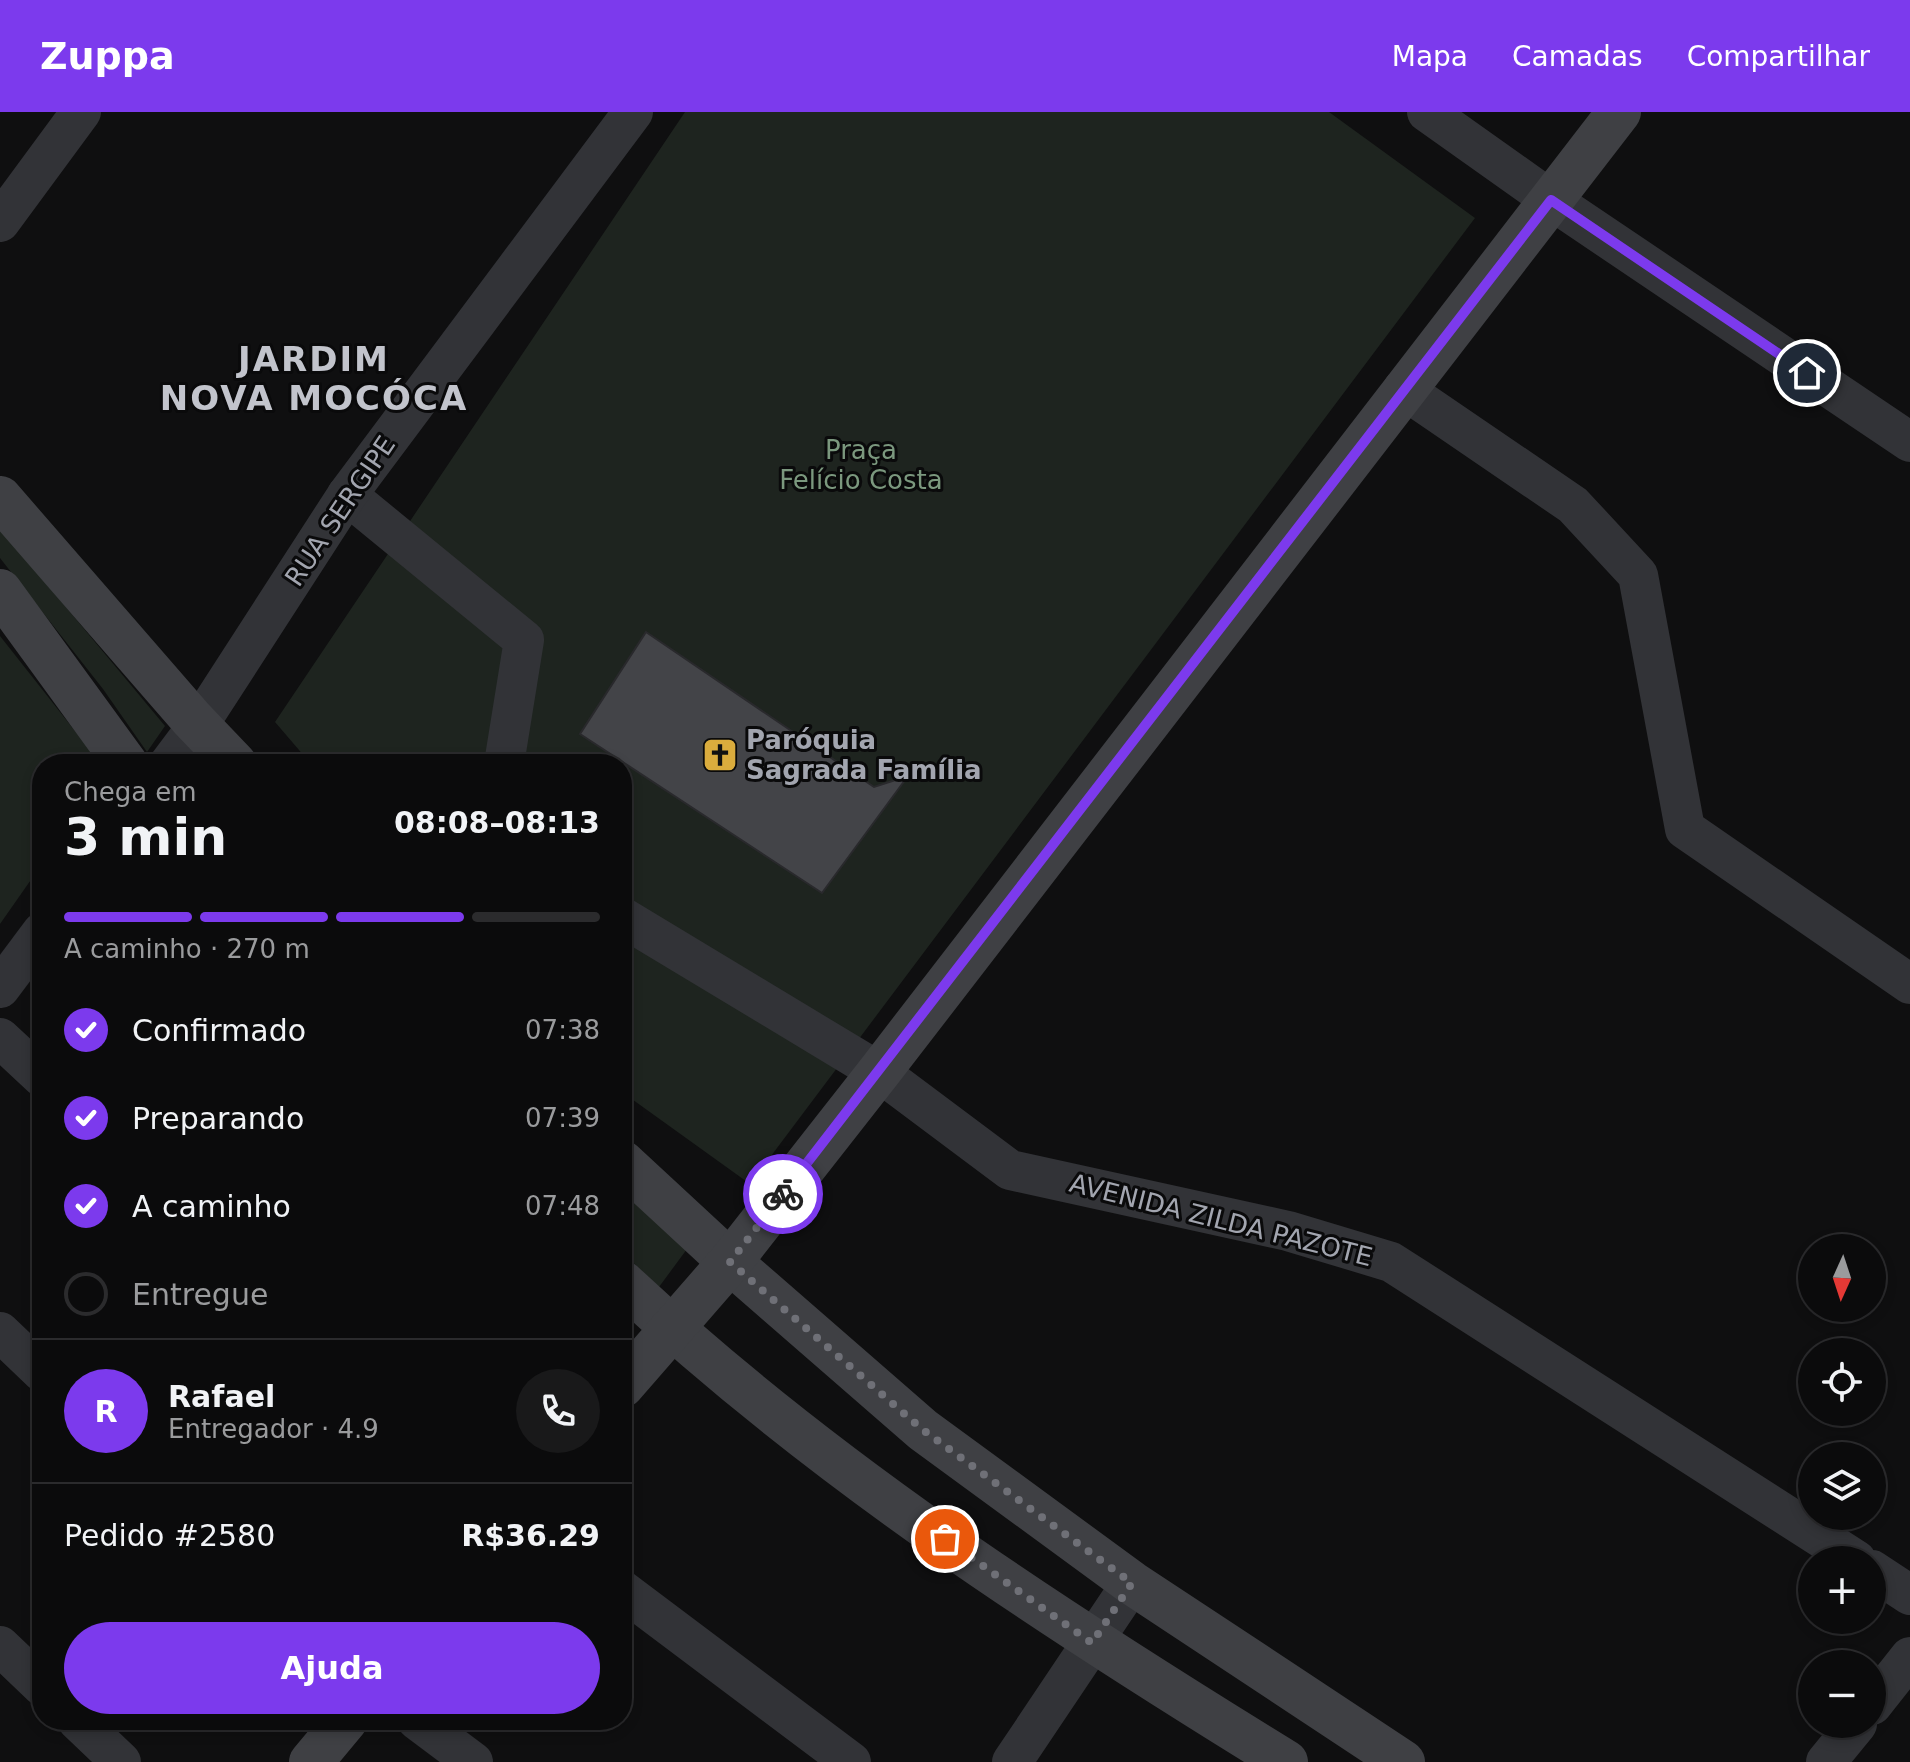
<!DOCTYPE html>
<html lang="pt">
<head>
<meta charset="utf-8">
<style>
	:root { --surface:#0b0b0c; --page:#19191a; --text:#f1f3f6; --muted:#9a9b9d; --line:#2b2b2d; --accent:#7c3aed }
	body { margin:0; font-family:"DejaVu Sans",sans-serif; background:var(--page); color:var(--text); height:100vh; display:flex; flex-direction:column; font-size:30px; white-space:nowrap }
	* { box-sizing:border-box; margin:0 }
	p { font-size:26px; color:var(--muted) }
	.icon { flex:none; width:44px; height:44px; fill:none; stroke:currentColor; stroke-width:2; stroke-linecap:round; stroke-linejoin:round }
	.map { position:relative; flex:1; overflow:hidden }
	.side { position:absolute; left:32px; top:642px; width:600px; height:976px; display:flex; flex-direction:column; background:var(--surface); border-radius:32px; box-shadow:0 4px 12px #0003,0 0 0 2px var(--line) }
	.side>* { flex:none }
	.needle { width:52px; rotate:183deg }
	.tools { position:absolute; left:1798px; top:1122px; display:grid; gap:16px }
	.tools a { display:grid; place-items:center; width:88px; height:88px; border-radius:50%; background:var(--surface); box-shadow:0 4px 12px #0003,0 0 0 2px var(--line); font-size:40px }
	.pin { position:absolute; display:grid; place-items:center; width:68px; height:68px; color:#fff; margin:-34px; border:4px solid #fff; border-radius:50%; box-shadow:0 2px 8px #0007 }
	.courier { position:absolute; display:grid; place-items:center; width:80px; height:80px; margin:-40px; border:6px solid #7c3aed; border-radius:50%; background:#fff; color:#222; box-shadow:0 2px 10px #0007 }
	.head em { font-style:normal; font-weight:800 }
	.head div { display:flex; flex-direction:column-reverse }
	.head { display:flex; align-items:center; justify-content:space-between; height:136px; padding:0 32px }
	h1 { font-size:52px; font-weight:800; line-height:60px }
	.bar { display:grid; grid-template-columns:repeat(4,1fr); gap:12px 8px; align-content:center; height:96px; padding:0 32px }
	.bar i { height:10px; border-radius:6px; background:var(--line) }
	.bar .active { background:var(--accent) }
	.bar p { grid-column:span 4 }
	.line { display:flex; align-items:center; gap:20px; padding:0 32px; border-top:2px solid var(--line) }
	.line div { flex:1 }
	.round { display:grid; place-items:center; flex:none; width:84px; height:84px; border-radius:42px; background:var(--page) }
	ol { padding:0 32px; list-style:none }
	li { display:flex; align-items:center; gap:24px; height:88px }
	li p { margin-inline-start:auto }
	li .icon { padding:8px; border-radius:50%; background:var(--accent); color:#fff; stroke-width:4 }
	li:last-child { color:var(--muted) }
	li i { width:44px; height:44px; border:4px solid var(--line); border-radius:50% }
	.cta { display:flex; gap:16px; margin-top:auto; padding:16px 32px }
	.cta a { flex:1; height:92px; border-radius:48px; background:var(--accent); color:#fff; font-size:32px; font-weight:800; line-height:92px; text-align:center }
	header { display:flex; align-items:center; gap:48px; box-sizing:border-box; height:112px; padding:0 40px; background:var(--accent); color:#fff }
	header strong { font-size:38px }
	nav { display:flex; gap:44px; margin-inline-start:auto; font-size:28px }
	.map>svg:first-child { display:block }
	.green { fill:#1e241f }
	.building { fill:#434448; stroke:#29292c; stroke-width:2 }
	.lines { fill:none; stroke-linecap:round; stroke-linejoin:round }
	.street { stroke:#323337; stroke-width:40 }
	.secondary { stroke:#3f4044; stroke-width:44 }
	.done { stroke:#6f7077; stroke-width:8; stroke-dasharray:0 14.4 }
	.route { stroke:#7c3aed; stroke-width:10 }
	.labels { text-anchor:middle; stroke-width:6; stroke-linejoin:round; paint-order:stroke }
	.park-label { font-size:26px; fill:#7b987e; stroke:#0a0a0b }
	.street-label { font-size:26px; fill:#a2a5af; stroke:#0a0a0b }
	.poi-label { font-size:26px; font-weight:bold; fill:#a2a5af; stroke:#0a0a0b; text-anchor:start }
	.district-label { font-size:34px; font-weight:bold; letter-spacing:2px; fill:#c2c4cc; stroke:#0a0a0b }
</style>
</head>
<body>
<header>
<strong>Zuppa</strong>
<nav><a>Mapa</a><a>Camadas</a><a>Compartilhar</a></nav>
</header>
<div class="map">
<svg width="1910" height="1650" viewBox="0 0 1910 1650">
	<rect width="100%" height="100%" fill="#0f0f10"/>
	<g class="green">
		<path d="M685,0h644l146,106 -725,966 -128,-92v-328h-311l-36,-42z"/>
		<path d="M0,416l165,198 -18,26 -44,-63 -103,-131z"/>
		<path d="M0,524l101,128h-59v100l-42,60z"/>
		<path d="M622,1077l65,60 -28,38 -37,-35z"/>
	</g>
	<path class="building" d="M646,520l228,155 34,-11 -86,117 -242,-159z"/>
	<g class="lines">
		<g class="street">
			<path d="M1427,0l124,88 359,242"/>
			<path d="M0,110l81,-110"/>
			<path d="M1403,277l170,116 65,70 47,254 225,155"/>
			<path d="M347,383l177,145 -20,124"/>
			<path d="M169,652l30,-40 148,-229 286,-383"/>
			<path d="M622,805l257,155 131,98 278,61 103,31 465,298"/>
			<path d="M0,876l42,-56"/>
			<path d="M0,926l42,39"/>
			<path d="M0,1220l42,40"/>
			<path d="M1872,1458l38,25"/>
			<path d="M622,1478l229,172"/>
			<path d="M0,1534l42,40"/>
			<path d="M1872,1593l38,-48"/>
			<path d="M77,1608l44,42"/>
			<path d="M417,1608l56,42"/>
			<path d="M1012,1650l120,-179"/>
			<path d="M1826,1650l31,-38"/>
		</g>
		<g class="secondary">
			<path d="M0,386l192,221 43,45"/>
			<path d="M0,479l126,173"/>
			<path d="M622,1050l108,100 193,168 209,153 271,179"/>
			<path d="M622,1170c198,186 433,338 664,480"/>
			<path d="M622,1274l108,-124 149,-190 740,-960"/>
			<path d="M311,1650l35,-42"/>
		</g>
	</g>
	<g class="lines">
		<path class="done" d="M783,1082l-53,68 193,168 209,153 -40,60 -147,-104"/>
		<path class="route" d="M783,1082l768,-994 256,173"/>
	</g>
	<defs>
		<g id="church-square" transform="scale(1.8)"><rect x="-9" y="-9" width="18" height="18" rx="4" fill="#daac3d" stroke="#0a0a0b"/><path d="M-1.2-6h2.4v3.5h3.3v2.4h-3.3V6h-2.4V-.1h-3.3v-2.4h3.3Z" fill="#111"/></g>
	</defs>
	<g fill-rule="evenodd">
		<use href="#church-square" x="720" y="643"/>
	</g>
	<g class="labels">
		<g class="park-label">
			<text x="861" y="347">Praça<tspan x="861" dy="30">Felício Costa</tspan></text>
		</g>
		<g class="street-label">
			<text transform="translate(340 399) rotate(-56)" y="9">RUA SERGIPE</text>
			<text transform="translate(1221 1108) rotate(14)" y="9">AVENIDA ZILDA PAZOTE</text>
		</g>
		<g class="poi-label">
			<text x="746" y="637">Paróquia<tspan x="746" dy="30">Sagrada Família</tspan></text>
		</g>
		<g class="district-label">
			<text x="314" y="259">JARDIM<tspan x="314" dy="39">NOVA MOCÓCA</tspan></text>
		</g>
	</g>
</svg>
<div class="tools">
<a><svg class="needle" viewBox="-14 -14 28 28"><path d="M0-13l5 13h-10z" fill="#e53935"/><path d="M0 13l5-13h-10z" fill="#9a9b9d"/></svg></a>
<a><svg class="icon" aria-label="locate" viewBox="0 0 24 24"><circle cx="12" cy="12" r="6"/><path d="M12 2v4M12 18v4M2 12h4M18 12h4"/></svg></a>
<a><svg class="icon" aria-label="layers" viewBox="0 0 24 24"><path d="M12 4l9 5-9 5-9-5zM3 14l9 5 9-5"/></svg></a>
<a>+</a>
<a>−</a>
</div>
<div class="pin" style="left:945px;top:1427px;background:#ea580c"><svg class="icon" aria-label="bag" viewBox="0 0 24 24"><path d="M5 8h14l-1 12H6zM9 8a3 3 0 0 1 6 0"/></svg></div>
<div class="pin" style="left:1807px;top:261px;background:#1f2937"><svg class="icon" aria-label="home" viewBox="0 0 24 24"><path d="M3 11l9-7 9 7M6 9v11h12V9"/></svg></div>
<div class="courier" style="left:783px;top:1082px"><svg class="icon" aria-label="bike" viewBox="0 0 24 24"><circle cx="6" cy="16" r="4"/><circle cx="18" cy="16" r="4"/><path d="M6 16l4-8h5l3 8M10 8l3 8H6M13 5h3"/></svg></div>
<section class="side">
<div class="head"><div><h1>3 min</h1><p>Chega em</p></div><em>08:08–08:13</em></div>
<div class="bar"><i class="active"></i><i class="active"></i><i class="active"></i><i></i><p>A caminho · 270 m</p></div>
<ol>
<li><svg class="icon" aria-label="check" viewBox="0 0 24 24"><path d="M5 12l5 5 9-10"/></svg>Confirmado<p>07:38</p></li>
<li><svg class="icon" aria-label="check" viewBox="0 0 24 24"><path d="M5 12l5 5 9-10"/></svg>Preparando<p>07:39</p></li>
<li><svg class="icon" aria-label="check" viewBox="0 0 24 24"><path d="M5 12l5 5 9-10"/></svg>A caminho<p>07:48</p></li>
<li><i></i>Entregue</li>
</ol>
<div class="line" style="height:144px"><b class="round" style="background:var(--accent);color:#fff">R</b><div><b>Rafael</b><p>Entregador · 4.9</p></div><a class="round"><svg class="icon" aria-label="phone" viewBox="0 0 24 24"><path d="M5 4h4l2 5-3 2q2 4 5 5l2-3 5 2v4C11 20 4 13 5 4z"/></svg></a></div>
<div class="line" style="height:104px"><div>Pedido #2580</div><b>R$36.29</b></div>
<div class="cta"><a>Ajuda</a></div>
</section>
</div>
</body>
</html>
